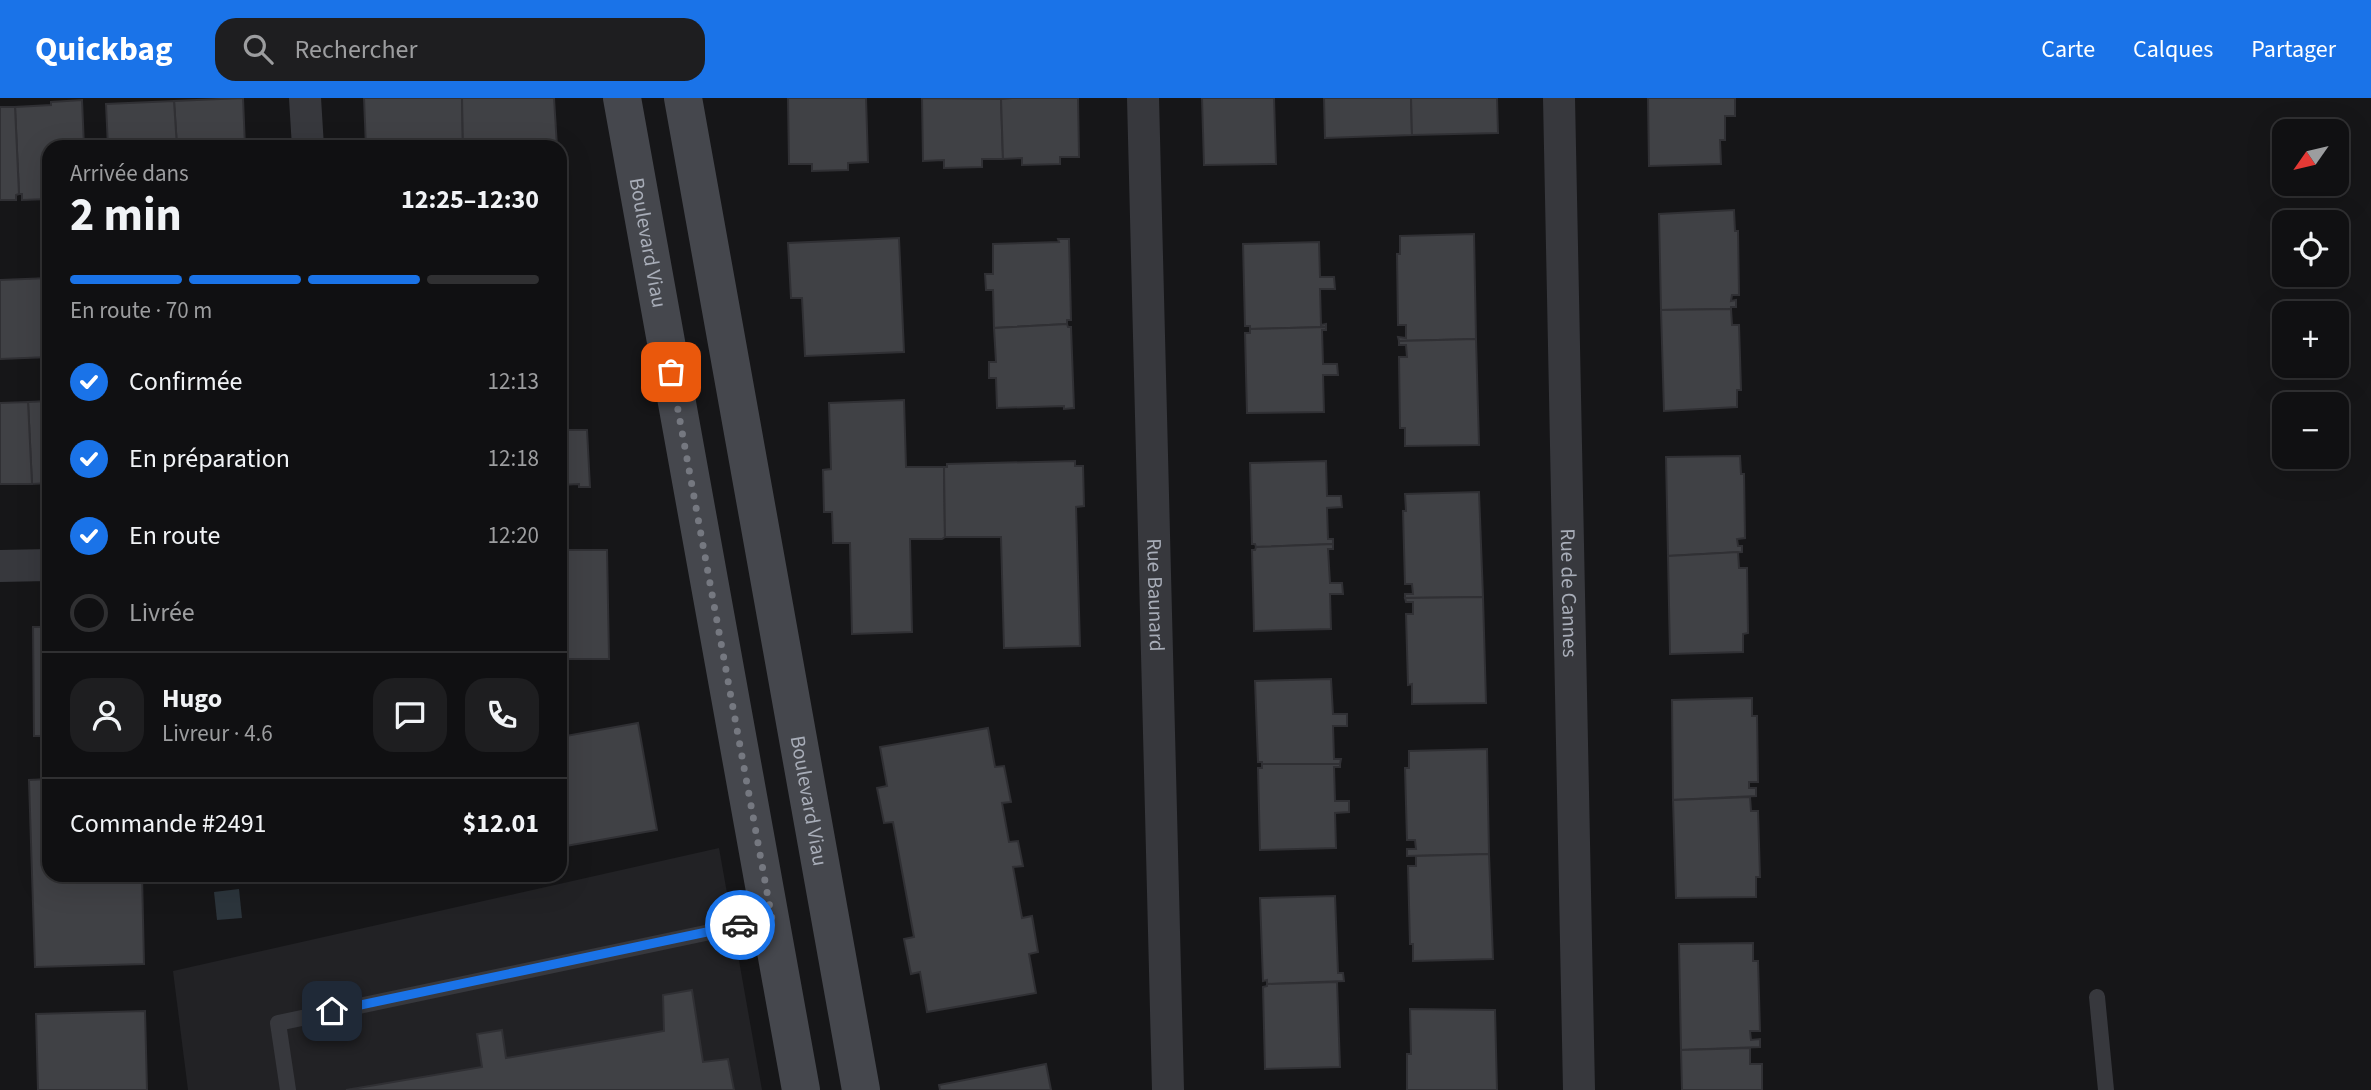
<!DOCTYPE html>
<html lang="fr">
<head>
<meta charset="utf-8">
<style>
	:root { --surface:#101012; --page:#1e1e20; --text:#f1f3f6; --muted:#9c9d9f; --line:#303032; --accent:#1a73e8 }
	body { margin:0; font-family:"Source Sans 3",sans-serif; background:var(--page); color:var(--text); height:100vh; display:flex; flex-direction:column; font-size:26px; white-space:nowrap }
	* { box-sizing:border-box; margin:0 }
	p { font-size:23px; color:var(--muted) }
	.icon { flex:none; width:38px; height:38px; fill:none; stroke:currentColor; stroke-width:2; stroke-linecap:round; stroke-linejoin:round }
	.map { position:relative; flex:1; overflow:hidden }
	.drawer { position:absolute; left:42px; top:42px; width:525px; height:742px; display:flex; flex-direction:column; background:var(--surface); border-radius:21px; box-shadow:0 7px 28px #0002,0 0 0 2px var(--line) }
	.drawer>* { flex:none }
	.needle { width:46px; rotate:236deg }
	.controls { position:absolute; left:2272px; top:21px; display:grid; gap:14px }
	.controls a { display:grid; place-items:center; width:77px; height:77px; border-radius:14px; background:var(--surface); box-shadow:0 7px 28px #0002,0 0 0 2px var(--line); font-size:35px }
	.pin { position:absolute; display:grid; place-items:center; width:60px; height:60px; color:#fff; margin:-30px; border-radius:14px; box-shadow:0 4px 10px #0006 }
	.courier { position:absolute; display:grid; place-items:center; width:70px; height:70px; margin:-35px; border:5px solid #1a73e8; border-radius:50%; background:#fff; color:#222; box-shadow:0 2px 9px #0007 }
	.overview em { font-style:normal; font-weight:700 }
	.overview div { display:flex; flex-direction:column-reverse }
	.overview { display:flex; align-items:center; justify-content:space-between; height:119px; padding:0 28px }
	h1 { font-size:46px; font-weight:700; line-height:52px }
	.bar { display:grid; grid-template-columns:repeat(4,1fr); gap:10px 7px; align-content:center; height:84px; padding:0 28px }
	.bar i { height:9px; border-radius:5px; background:var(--line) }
	.bar .active { background:var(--accent) }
	.bar p { grid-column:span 4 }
	.line { display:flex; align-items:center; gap:18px; padding:0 28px; border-top:2px solid var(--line) }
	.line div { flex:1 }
	.round { display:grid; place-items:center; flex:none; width:74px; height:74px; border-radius:21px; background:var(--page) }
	ol { padding:0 28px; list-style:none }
	li { display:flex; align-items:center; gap:21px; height:77px }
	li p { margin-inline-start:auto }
	li .icon { padding:7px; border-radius:50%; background:var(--accent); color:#fff; stroke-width:4 }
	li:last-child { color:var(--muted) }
	li i { width:38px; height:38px; border:4px solid var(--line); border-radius:50% }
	header { display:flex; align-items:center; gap:42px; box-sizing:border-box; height:98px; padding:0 35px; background:var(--accent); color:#fff }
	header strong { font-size:33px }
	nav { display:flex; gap:38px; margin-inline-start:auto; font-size:24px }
	.search { width:490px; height:63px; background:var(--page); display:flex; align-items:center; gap:18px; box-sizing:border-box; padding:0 24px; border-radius:21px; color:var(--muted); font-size:26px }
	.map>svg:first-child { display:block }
	.built { fill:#222225 }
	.water { fill:#2c353c }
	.building { fill:#404145; stroke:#303034; stroke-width:2 }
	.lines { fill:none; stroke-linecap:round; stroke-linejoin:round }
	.lane { stroke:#37383d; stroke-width:16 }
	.street { stroke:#37383d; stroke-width:32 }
	.secondary { stroke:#45474d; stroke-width:38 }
	.done { stroke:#757880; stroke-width:7; stroke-dasharray:0 12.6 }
	.route { stroke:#1a73e8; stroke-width:9 }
	.labels { text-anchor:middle; stroke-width:7; stroke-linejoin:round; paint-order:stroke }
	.street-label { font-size:21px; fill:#a8adb8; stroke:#111113 }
</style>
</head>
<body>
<header>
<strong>Quickbag</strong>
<div class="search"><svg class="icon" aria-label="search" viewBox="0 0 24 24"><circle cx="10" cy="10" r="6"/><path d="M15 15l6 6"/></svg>Rechercher</div>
<nav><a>Carte</a><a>Calques</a><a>Partager</a></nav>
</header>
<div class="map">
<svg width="2371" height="992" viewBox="0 0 2371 992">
	<rect width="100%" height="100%" fill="#161618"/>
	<path class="built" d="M719,750l43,242h-574l-15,-119z"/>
	<path class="water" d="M239,791l3,29 -25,2 -3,-28z"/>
	<g class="building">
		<path d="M243,0l2,49h-68l-3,-46z"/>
		<path d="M364,0h98l1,49h-97z"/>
		<path d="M462,0h92l3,49h-94z"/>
		<path d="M788,0h78l2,64 -20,1v7l-36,1v-7h-23z"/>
		<path d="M922,0l79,1 2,60h-21v8l-38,1v-8l-21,1z"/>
		<path d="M1012,0h66l1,59h-19v7l-38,1v-7l-19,1 -2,-60z"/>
		<path d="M1202,0h72l2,66 -72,1z"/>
		<path d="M1324,0h87l1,37 -87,3z"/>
		<path d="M1411,0h86l1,35 -86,2z"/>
		<path d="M1648,0h87v18h-10v24h-5l1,24 -72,2z"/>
		<path d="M82,2l2,47h-35v52l-27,1v-6h-3l-4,-87 36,-2v-3z"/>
		<path d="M174,3l3,46h-69l-2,-43z"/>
		<path d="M0,9h15l4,87 -3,1v5h-16z"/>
		<path d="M1734,112l1,21h3l1,64h-7l-1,6 5,-1v7h-5v2l-70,1 -2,-96z"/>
		<path d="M1474,136l2,105 -77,2 -1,-4 8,1v-13h-8l-1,-71h3v-18z"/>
		<path d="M899,140l5,114 -99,4 -3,-58h-11l-3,-55z"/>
		<path d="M1058,141h11l2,81h-4v4l-73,4 -1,-38h-7l-1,-16h8v-30l66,-2z"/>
		<path d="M1319,144l1,35h14l1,12h-15l1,36 5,-1v3l-76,2v-3h-5l-2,-82z"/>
		<path d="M49,180v79l-49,2v-79z"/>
		<path d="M562,189l3,101 -5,1v-101z"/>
		<path d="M1731,211l1,16h7l2,65h-4v17l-73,4 -3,-101z"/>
		<path d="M1067,226l1,3h3l3,81 -10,1v-3l-67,2 -1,-30h-7v-16h7l-2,-34z"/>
		<path d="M1326,229v3h-4l1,34h14l1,11h-15l1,37 -77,1 -2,-80h5v-4z"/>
		<path d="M1476,241l3,106 -74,1v-18h-5l-1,-71h8l-1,-12h-7v-4z"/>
		<path d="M565,290l2,42h20l3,57h-11v-3l-19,1v-96z"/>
		<path d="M904,302l2,67h38l1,70 -3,2h-32l2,93 -60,2 -2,-91h-17l-1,-31h-8l-1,-42 8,-1 -2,-66z"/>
		<path d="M49,303v82l-17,1 -4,-82z"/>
		<path d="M28,304l4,82h-32v-81z"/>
		<path d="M1740,358l1,18h3l1,64 -8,1 1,7h4v6l-74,4 -2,-99z"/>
		<path d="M1075,363v5h8l1,40 -8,1 4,139 -76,2 -3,-111h-56l-1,-70h3v-3z"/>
		<path d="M1326,363l1,35h14l1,11 -15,1 1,31h5v5l-77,3 -1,-3h-3l-2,-81z"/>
		<path d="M1479,394l4,105 -78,1v-4h8l-1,-10h-7l-2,-73h3l-1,-17z"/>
		<path d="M1333,446v5h-5l2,34h12l1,11h-13l1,35 -77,2 -2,-81h3l1,-3z"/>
		<path d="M560,452h47l2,109h-49z"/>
		<path d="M1738,454l1,16h8l1,65 -5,1v18l-73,2 -2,-98z"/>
		<path d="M1483,499l3,106 -74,1v-20l-4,1 -2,-71h7v-12h-7l-1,-4z"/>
		<path d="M33,529h16v109h-15z"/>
		<path d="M1331,581l2,35h14v12h-14l1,33h7l-1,5h-78v-2h-4l-3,-81z"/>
		<path d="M1752,600v18h5l1,66h-9v6h7v8l-83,4 -1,-100z"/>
		<path d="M638,625l19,107 -97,17v-110z"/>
		<path d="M988,630l7,39 9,-1 7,36 -9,1 7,39 9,-1 5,25 -10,1 9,51 10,-2 6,36 -9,2 7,39 -109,19 -7,-40 -9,2 -7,-35 10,-2 -21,-115 -9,1 -7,-35 10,-2 -7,-39z"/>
		<path d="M1487,651l2,105 -82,2v-7h9l-1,-9h-8l-2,-72h4v-17z"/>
		<path d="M1262,666h78v3h-6l1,34h14v11l-14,1 1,35 -76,2 -2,-82h4z"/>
		<path d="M49,681v96h93l2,89 -109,3 -6,-187z"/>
		<path d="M1750,699l1,14h7l2,66h-4v20l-80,1 -3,-98z"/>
		<path d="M1489,756l4,105 -80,2v-17h-3l-2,-78h8v-10z"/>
		<path d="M1335,798l3,77h5l1,8 -77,3v-4l-4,1 -3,-83z"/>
		<path d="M1753,845v18h5l2,70h-10l1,9 9,-1v8l-79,3 -2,-106z"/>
		<path d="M1337,884l3,85 -75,2 -2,-82 4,-1v-2z"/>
		<path d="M692,892l11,72 25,-3 6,31h-388l136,-23 -5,-33 25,-4 4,28 158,-27 -1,-36z"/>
		<path d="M1410,911l85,1 2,80h-90v-36h4z"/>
		<path d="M145,913l2,79h-109l-2,-76z"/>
		<path d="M1750,950v16h12v26h-80l-1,-40z"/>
		<path d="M1046,966l5,26h-111l-1,-5z"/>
	</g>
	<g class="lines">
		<g class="lane">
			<path d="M2097,899l9,93"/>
			<path d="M288,992l-10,-67 494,-104"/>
		</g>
		<g class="street">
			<path d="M305,0l3,49"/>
			<path id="s1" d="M1143,0l25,992"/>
			<path id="s2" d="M1559,0l20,992"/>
			<path d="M0,468l49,-1"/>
		</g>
		<g class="secondary">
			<path id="s3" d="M622,0l179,992"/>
			<path id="s4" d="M683,0l178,992"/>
		</g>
	</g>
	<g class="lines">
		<path class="done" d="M671,274l101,547 -32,6"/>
		<path class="route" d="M332,913l408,-86"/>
	</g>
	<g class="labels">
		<g class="street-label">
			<text dy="7" stroke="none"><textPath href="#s3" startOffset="147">Boulevard Viau</textPath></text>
			<text dy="7" stroke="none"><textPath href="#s1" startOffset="497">Rue Baunard</textPath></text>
			<text dy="7" stroke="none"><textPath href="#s2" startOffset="495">Rue de Cannes</textPath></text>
			<text dy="7" stroke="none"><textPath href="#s4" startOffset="714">Boulevard Viau</textPath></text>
		</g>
	</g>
</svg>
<div class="controls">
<a><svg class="needle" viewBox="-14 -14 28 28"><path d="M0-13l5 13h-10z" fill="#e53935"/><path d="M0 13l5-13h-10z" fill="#9c9d9f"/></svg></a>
<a><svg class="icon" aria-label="locate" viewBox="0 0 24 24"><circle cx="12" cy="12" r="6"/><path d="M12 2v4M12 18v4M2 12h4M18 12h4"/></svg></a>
<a>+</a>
<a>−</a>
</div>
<div class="pin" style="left:671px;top:274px;background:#ea580c"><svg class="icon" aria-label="bag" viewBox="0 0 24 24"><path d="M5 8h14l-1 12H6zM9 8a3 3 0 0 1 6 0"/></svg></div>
<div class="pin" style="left:332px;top:913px;background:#1f2937"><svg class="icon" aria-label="home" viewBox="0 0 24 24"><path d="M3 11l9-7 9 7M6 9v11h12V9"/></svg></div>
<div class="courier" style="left:740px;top:827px"><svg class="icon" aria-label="car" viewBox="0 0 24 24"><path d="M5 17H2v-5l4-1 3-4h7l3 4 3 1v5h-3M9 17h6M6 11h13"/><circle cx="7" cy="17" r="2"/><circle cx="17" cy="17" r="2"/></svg></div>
<section class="drawer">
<div class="overview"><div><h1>2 min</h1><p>Arrivée dans</p></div><em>12:25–12:30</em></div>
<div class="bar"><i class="active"></i><i class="active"></i><i class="active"></i><i></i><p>En route · 70 m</p></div>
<ol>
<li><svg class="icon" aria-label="check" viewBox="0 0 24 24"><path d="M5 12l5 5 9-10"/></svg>Confirmée<p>12:13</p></li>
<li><svg class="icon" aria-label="check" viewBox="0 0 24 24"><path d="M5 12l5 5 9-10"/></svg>En préparation<p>12:18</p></li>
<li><svg class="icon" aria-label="check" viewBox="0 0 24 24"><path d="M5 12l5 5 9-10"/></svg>En route<p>12:20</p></li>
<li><i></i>Livrée</li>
</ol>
<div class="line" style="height:126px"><a class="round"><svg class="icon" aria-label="person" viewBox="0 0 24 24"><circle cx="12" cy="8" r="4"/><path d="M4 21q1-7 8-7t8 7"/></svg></a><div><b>Hugo</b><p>Livreur · 4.6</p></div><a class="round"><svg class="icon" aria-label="chat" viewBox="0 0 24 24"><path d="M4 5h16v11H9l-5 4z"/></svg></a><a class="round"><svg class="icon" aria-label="phone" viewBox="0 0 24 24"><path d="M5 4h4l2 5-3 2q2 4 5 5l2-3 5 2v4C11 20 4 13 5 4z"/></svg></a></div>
<div class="line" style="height:91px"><div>Commande #2491</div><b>$12.01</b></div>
</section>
</div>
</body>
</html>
